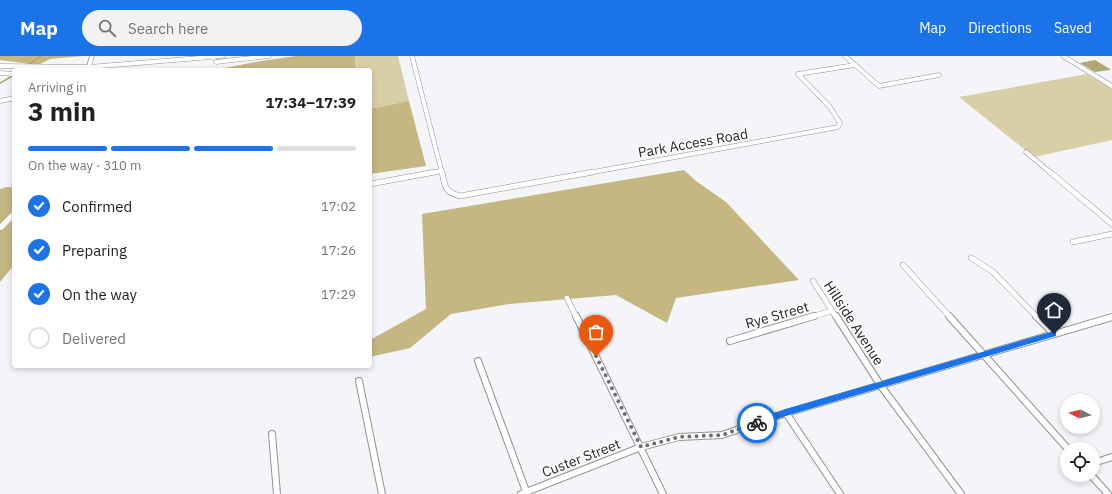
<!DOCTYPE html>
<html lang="en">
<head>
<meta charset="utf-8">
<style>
	:root { --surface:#fff; --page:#f2f2f2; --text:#202124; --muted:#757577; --line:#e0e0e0; --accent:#1a73e8 }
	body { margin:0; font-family:"IBM Plex Sans",sans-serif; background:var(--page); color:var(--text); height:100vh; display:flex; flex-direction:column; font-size:15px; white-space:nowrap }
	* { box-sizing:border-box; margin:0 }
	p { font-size:13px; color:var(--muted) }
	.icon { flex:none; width:22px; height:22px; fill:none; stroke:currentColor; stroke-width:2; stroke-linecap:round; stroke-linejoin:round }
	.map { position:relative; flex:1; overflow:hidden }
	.details { position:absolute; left:12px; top:12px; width:360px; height:300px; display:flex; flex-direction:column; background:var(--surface); border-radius:4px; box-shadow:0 2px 6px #0003 }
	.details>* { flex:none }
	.needle { width:26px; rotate:276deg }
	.controls { position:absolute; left:1060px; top:338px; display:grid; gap:8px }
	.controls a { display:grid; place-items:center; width:40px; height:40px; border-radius:50%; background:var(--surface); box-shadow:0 2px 6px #0003; font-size:20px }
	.pin { position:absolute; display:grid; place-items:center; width:34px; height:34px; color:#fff; margin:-41px -17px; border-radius:50% 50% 50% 0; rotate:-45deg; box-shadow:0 0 4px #0007 }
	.pin .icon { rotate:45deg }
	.courier { position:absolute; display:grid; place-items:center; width:40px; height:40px; margin:-20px; border:3px solid #1a73e8; border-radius:50%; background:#fff; color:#222; box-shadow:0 1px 5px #0007 }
	.headline em { font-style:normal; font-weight:700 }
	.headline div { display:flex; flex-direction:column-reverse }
	.headline { display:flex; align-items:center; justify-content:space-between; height:68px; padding:0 16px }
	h1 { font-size:26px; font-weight:700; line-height:30px }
	.bar { display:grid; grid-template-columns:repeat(4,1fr); gap:6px 4px; align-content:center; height:48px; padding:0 16px }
	.bar i { height:5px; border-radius:3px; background:var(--line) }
	.bar .current { background:var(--accent) }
	.bar p { grid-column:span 4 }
	ol { padding:0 16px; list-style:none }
	li { display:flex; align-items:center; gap:12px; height:44px }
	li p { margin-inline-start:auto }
	li .icon { padding:4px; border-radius:50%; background:var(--accent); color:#fff; stroke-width:4 }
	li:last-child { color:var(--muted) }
	li i { width:22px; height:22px; border:2px solid var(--line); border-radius:50% }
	header { display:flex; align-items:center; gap:24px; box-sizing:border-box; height:56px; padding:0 20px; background:var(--accent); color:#fff }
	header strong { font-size:19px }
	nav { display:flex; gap:22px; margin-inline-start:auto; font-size:14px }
	.search { width:280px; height:36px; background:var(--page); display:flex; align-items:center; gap:10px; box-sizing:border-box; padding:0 14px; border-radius:22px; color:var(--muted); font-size:15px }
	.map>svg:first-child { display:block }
	.green { fill:#d9cfa6 }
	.forest { fill:#c4b781 }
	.water { fill:#b3a670 }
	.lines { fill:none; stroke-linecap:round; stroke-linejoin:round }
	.stream { stroke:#b3a670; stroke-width:1.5 }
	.minor-far2-casing { stroke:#919396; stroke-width:5 }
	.minor-far1-casing { stroke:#919396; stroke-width:6 }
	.minor-casing { stroke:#919396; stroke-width:8 }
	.tertiary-casing { stroke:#919396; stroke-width:1 }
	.trunk-casing { stroke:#919396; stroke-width:1 }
	.minor-far2 { stroke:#fff; stroke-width:4 }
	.minor-far1 { stroke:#fff; stroke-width:5 }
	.minor { stroke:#fff; stroke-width:6 }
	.tertiary { fill:#fff; fill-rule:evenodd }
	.trunk { fill:#fff; fill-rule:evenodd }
	.route { fill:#1a73e8 }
	.done { stroke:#6c6d70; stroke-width:4; stroke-dasharray:0 7.2 }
	.labels { text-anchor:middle; stroke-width:3; stroke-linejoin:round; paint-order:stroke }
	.street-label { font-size:14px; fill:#232426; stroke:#fff }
</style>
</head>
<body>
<header>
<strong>Map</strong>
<div class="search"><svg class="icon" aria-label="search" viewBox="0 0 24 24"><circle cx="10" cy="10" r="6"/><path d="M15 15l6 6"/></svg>Search here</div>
<nav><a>Map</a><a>Directions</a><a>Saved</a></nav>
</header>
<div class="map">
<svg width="1112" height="438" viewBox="0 0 1112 438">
	<rect width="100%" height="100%" fill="#f3f5f9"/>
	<g class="green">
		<path d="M355,0h43l11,45 -39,8v-39h-14z"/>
		<path d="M1087,18l25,15v51l-78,17 -75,-60z"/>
	</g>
	<g class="forest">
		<path d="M0,0h84l-34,3 -12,6 -38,-5z"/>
		<path d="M296,0h59l1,14h-141l40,-8z"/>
		<path d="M409,45l17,65 -56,8v-65z"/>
		<path d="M684,114l12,11 30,21 73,78 -123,18 -9,25 -51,-28 -107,9 -58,10 -41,34 -40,9v-17l56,-31 -4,-95z"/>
		<path d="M6,131h8v78l-14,17v-93z"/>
	</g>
	<path class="water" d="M1095,4l15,9v1l-15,2 -15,-9z"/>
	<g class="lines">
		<g class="stream">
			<path d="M21,14l20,-14"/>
			<path d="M0,27l14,-8"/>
		</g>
		<g class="minor-far2-casing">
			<g id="minor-far2">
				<path d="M412,0l30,117"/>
				<path d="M845,0l34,30 60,-11"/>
				<path d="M1063,0l49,30"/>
				<path d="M0,45l14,-3"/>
				<path d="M1026,96l25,21"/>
				<path d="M430,117l11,-2"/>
				<path d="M588,117l250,-46 2,-4 -10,-16 -32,-33 57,-9"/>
			</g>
		</g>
		<g class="minor-far1-casing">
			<g id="minor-far1">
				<path d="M442,116c3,14 2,20 18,24l133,-24"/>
				<path d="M1050,116l62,52"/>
				<path d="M370,128l65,-12"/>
				<path d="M1073,186l39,-8"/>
				<path d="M971,202l21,13 45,46"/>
				<path d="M903,209l47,52"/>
				<path d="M813,225l23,36"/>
				<path d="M567,242l9,19"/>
				<path d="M811,261l20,-6"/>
			</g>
		</g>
		<g class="minor-casing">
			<g id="minor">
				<path d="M576,260l87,178"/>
				<path d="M836,260l45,70 80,108"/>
				<path d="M949,260l119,133"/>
				<path d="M1036,260l18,18"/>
				<path d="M730,285l84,-25"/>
				<path d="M478,305l49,133"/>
				<path d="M359,325l23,113"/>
				<path d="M786,357l54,81"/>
				<path d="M272,378l5,60"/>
				<path d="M1093,407l19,-6"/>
				<path d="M1091,419l17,19"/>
				<path d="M521,438l120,-47 38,-10 43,-2 64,-22 326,-96"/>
			</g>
		</g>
		<g class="tertiary-casing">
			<g id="tertiary">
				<path d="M90,0h4l-4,14h-4z"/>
				<path d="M12,156h2v6l-12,12h-2v-6z"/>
			</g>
		</g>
		<g class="trunk-casing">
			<g id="trunk">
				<path d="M200,0h26l-3,2 -134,11 -89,-1v-4l89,1z"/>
				<path d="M252,0h20l-3,2 -53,6 -3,-2 3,-2z"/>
				<path d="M0,15l14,1v4l-14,-1z"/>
			</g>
		</g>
		<use href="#minor-far2" class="minor-far2"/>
		<use href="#minor-far1" class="minor-far1"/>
		<use href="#minor" class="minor"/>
		<use href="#tertiary" class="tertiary"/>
		<use href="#trunk" class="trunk"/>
	</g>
	<path class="route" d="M1054,275l2,1v4l-270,80 -29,10 -4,-3 1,-3 32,-11z"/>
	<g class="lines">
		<path class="done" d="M596,300l45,91 38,-10 43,-2 35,-12"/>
	</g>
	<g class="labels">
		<g class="street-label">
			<text transform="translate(693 87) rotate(-10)" y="5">Park Access Road</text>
			<text transform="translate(777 259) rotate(-16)" y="5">Rye Street</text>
			<text transform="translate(854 267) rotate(57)" y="5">Hillside Avenue</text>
			<text transform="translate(581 402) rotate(-21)" y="5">Custer Street</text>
		</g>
	</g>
</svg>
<div class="controls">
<a><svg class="needle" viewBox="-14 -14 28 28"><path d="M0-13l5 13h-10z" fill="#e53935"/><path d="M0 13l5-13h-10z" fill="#757577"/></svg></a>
<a><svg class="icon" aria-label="locate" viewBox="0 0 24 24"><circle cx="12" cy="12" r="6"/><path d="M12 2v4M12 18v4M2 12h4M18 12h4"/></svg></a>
</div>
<div class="pin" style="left:596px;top:300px;background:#ea580c"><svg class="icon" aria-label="bag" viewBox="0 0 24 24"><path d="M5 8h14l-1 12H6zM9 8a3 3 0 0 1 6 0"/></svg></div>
<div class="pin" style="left:1054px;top:278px;background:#1f2937"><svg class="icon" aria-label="home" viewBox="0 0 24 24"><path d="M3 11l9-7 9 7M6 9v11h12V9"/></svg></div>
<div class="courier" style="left:757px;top:367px"><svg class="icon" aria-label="bike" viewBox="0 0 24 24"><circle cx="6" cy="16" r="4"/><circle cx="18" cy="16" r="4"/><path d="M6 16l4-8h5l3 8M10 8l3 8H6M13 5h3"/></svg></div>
<section class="details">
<div class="headline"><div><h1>3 min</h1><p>Arriving in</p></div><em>17:34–17:39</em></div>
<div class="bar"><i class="current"></i><i class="current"></i><i class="current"></i><i></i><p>On the way · 310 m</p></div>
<ol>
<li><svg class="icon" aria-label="check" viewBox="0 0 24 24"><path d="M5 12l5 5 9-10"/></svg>Confirmed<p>17:02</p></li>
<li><svg class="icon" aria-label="check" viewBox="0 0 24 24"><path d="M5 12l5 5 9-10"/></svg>Preparing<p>17:26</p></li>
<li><svg class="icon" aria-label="check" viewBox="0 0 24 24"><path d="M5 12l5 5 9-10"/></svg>On the way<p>17:29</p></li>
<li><i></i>Delivered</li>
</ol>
</section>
</div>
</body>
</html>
